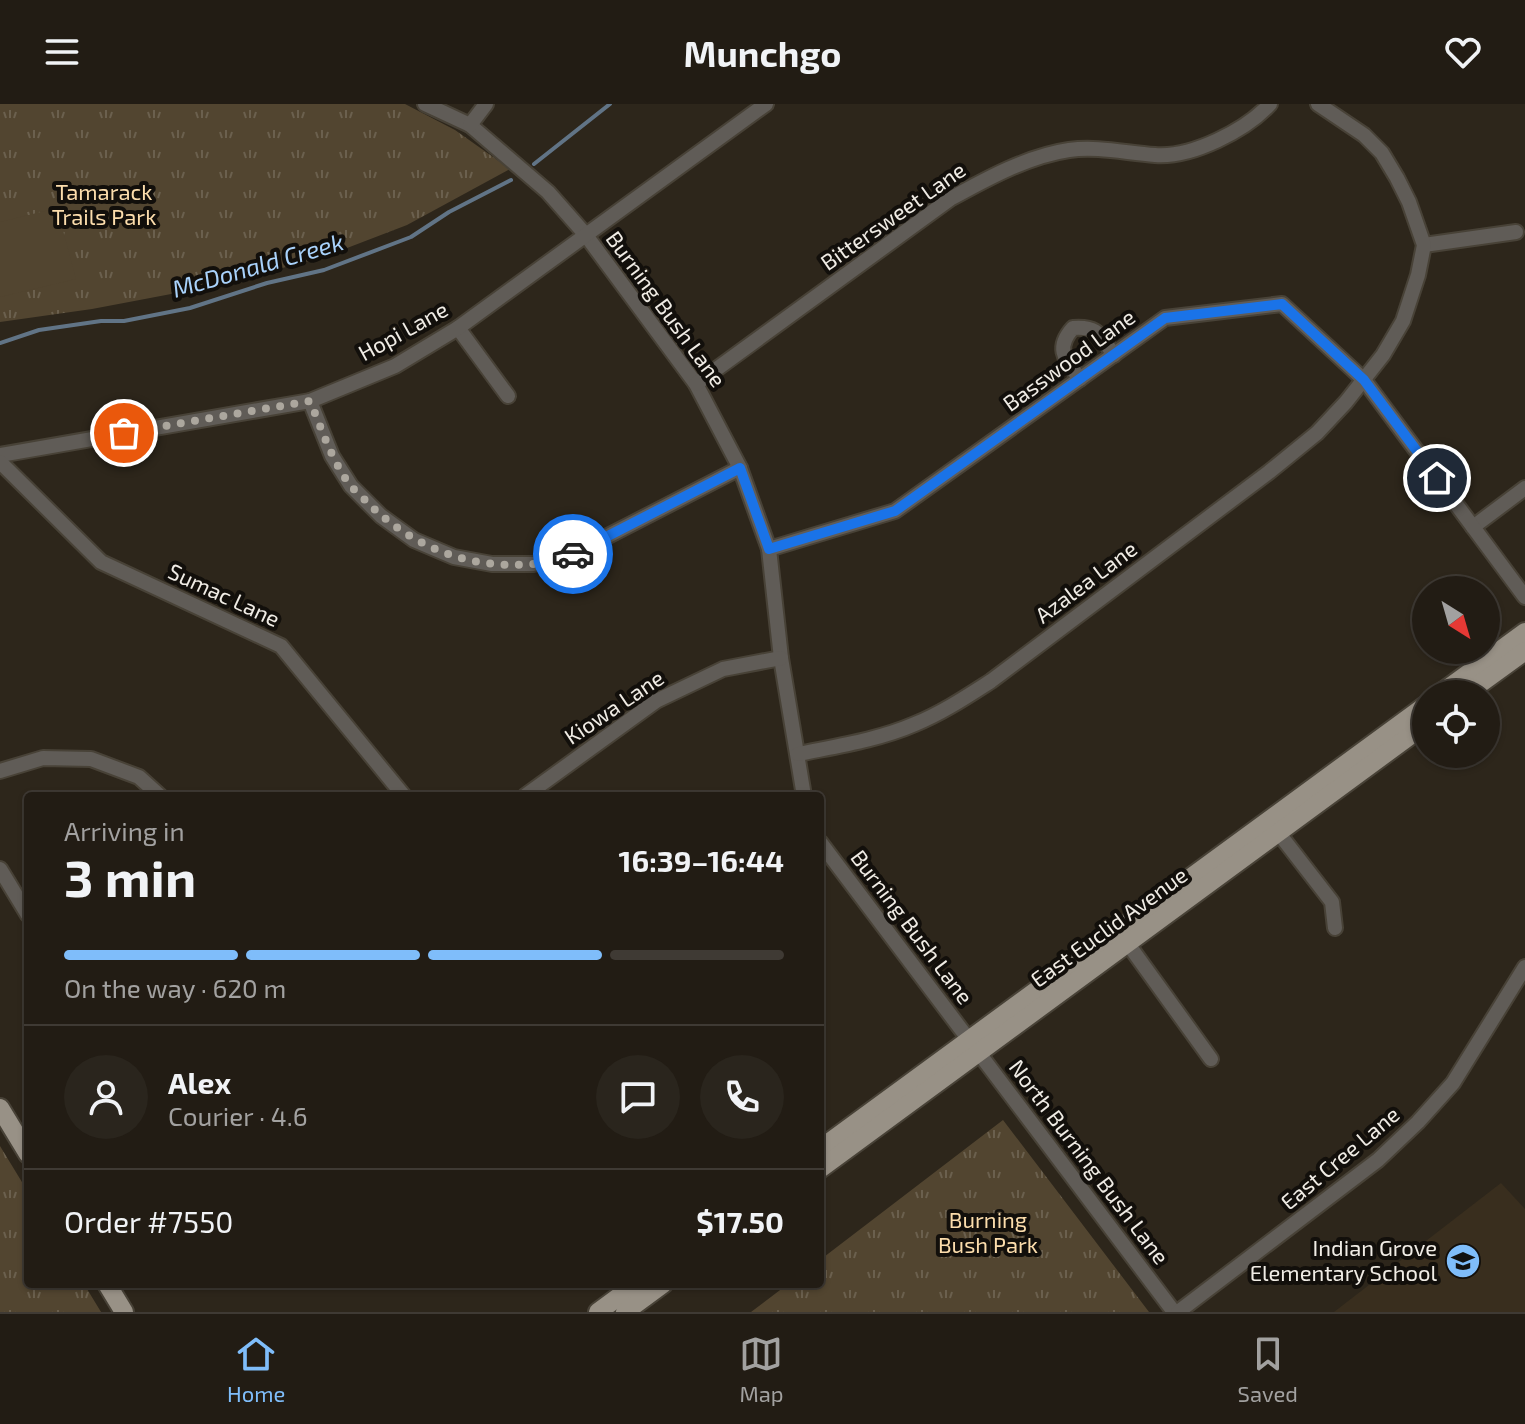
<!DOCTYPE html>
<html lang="en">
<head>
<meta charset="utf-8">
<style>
	:root { --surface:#221c14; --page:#2a251d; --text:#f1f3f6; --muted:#a2a1a0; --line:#3f3a34; --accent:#7fbdfa }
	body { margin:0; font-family:"Exo 2",sans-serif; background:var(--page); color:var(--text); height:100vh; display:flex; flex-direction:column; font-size:30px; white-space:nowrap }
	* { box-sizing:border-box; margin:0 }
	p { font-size:26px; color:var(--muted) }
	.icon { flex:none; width:44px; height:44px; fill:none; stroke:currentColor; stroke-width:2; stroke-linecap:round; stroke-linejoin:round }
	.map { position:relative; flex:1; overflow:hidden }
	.panel { position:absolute; left:24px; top:688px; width:800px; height:496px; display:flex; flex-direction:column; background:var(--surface); border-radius:8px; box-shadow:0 2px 6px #0004,0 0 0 2px var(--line) }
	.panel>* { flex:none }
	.needle { width:52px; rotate:143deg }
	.buttons { position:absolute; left:1412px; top:472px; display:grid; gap:16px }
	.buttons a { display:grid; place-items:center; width:88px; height:88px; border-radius:50%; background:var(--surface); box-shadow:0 2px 6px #0004,0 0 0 2px var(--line); font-size:40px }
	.pin { position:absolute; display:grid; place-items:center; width:68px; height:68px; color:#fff; margin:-34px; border:4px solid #fff; border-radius:50%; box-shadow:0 2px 8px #0007 }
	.courier { position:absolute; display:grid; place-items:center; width:80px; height:80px; margin:-40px; border:6px solid #1a73e8; border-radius:50%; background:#fff; color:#222; box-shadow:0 2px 10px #0007 }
	.head em { font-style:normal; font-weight:700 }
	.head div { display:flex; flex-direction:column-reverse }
	.head { display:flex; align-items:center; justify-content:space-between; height:136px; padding:0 40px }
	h1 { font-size:52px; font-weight:700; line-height:60px }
	.bar { display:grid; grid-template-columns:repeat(4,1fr); gap:12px 8px; align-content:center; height:96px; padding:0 40px }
	.bar i { height:10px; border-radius:6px; background:var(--line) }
	.bar .active { background:var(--accent) }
	.bar p { grid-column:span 4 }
	.line { display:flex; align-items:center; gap:20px; padding:0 40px; border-top:2px solid var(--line) }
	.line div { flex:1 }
	.round { display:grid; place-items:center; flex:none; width:84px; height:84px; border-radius:42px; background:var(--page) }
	header { display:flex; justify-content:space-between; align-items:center; height:104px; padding:0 40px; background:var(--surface); font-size:36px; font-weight:700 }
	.tab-bar { display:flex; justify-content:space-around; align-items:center; height:112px; border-top:2px solid var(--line); background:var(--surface); font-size:22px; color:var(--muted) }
	.tab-bar a { display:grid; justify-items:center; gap:4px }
	.tab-bar .active { color:var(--accent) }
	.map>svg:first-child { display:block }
	.built { fill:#392e1e }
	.park { fill:url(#park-tufts) }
	.pitch { fill:#524530 }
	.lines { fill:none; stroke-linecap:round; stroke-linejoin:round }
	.stream { stroke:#617486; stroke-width:4 }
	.minor-casing { stroke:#484237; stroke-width:18 }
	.major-casing { stroke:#484237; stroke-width:22 }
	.minor { stroke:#605c57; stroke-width:14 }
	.major { stroke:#989186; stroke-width:18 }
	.done { stroke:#aca79e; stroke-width:8; stroke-dasharray:0 14.4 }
	.route { stroke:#1a73e8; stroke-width:10 }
	.labels { text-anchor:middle; stroke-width:8; stroke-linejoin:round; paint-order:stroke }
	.park-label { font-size:22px; fill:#fcddac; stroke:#120f0b }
	.street-label { font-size:22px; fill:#f0ece5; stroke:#120f0b }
	.poi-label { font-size:22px; fill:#f0ece5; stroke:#120f0b; text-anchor:end }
	.water-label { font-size:24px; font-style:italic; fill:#a9d2fb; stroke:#120f0b }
</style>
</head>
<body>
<header><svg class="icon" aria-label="menu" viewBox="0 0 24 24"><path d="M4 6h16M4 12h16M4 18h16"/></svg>Munchgo<svg class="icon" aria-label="heart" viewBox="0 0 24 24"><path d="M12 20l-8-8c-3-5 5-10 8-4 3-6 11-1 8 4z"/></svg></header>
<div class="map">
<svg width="1525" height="1208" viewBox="0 0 1525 1208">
	<defs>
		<pattern id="park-tufts" width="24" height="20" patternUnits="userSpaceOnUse" patternTransform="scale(2)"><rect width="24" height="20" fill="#524530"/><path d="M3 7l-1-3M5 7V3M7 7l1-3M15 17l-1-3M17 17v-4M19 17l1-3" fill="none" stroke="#6b604e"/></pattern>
	</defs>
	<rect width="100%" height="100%" fill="#2d261b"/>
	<path class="built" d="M1501,1079l24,26v103h-191z"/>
	<g class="park">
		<path d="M0,0h405l50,26 55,39 -103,56 -86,33 -113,29 -116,22 -92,13z"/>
		<path d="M1003,1016l146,192h-398l37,-28h32v-24z"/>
		<path d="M0,1042l28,46v92h56l17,28h-101z"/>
	</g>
	<path class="pitch" d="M57,104l19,71 -76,18v-75z"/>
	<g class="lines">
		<g class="stream">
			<path d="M534,60l76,-60"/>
			<path d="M0,239l39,-13 62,-9h23l66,-13 77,-25 57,-13 87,-33 38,-25 62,-32"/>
		</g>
		<g class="minor-casing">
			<g id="minor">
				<path d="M425,0l45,21 78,67 37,42 111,150 44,84 29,81 12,109 23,138"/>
				<path d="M470,21l16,-21"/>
				<path d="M1424,141l92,-13"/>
				<path d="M458,224l50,68"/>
				<path d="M1080,275c-14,-19 -26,-30 -7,-51 26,-2 27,8 41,27"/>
				<path d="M696,280l254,-185c36,-20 78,-43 119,-49 29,-4 57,3 86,5 37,3 91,-25 115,-51"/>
				<path d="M310,297l22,55 19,30 30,30 33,24 40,17 38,7h41l40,-10 167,-86"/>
				<path d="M0,351l310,-54 85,-35 63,-38 308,-224"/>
				<path d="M0,358l101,100 180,84 123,150"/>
				<path d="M1473,423l52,-39"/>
				<path d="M769,445l126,-38 270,-193 117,-14 82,76 161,217"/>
				<path d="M798,650c39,-8 80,-14 117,-30 27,-11 51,-27 76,-43l278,-209 48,-39 29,-31 37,-47 20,-34 15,-46 6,-30 -15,-43 -12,-24 -15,-25 -18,-18 -46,-31"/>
				<path d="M0,667l43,-13 48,1 48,18 21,19"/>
				<path d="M525,692l131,-95 67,-32 58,-11"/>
				<path d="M1274,723l58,75 3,26"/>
				<path d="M820,738l354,470"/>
				<path d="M0,765l28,46"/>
				<path d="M1123,833l88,122"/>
				<path d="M1178,1208l200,-152 40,-38 35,-39 72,-116"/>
			</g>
		</g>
		<g class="major-casing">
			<g id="major">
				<path d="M1440,590l85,-62"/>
				<path d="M1466,590l59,-43"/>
				<path d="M0,1004l28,46"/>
				<path d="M820,1045l606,-444"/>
				<path d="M820,1065l606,-445"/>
				<path d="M107,1180l17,28"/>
				<path d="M598,1208l38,-28"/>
				<path d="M625,1208l38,-28"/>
			</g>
		</g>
		<use href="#minor" class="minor"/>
		<use href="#major" class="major"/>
	</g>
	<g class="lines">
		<path class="done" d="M124,329l186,-32c12,29 21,57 39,83 5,6 12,12 17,17 44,45 103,69 166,63 13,-1 28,-6 41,-10"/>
		<path class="route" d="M573,450l167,-86 29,81 126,-38 270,-193 117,-14 82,76 73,98"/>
	</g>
	<defs>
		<g id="school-disc" transform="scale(1.8)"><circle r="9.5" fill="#7fbdfa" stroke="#120f0b"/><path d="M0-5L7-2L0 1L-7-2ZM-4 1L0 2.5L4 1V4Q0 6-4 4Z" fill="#111"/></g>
	</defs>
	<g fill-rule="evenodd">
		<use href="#school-disc" x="1463" y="1157"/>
	</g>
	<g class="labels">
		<g class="park-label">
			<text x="104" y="96">Tamarack<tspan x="104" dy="25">Trails Park</tspan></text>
			<text x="988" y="1124">Burning<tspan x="988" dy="25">Bush Park</tspan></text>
		</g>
		<g class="street-label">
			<text transform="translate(893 112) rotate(-35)" y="8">Bittersweet Lane</text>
			<text transform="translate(666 205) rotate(54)" y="8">Burning Bush Lane</text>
			<text transform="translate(403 227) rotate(-29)" y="8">Hopi Lane</text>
			<text transform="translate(1069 256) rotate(-36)" y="8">Basswood Lane</text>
			<text transform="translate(1086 478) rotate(-37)" y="8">Azalea Lane</text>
			<text transform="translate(224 491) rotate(25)" y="8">Sumac Lane</text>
			<text transform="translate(614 603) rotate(-34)" y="8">Kiowa Lane</text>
			<text transform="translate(912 823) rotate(53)" y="8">Burning Bush Lane</text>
			<text transform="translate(1109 823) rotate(-36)" y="8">East Euclid Avenue</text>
			<text transform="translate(1340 1054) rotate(-40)" y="8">East Cree Lane</text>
			<text transform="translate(1089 1058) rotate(53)" y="8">North Burning Bush Lane</text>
		</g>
		<g class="poi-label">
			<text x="1437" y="1152">Indian Grove<tspan x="1437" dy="25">Elementary School</tspan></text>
		</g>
		<g class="water-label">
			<text transform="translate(258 162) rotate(-16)" y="8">McDonald Creek</text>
		</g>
	</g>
</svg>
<div class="buttons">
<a><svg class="needle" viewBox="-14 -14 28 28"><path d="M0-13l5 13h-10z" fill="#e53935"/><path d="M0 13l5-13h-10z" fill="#a2a1a0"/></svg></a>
<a><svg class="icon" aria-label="locate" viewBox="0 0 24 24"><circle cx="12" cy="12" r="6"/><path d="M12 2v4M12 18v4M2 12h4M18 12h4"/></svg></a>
</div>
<div class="pin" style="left:124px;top:329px;background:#ea580c"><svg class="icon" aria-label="bag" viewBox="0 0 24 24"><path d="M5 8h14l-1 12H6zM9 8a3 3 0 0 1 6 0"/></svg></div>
<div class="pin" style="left:1437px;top:374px;background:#1f2937"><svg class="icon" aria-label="home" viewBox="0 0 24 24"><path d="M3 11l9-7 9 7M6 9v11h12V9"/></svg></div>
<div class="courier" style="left:573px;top:450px"><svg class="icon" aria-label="car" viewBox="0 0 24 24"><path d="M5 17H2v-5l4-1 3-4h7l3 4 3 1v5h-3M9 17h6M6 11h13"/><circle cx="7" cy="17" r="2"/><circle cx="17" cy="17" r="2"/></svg></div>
<section class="panel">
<div class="head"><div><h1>3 min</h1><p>Arriving in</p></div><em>16:39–16:44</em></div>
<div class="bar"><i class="active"></i><i class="active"></i><i class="active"></i><i></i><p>On the way · 620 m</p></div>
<div class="line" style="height:144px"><a class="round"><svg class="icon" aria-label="person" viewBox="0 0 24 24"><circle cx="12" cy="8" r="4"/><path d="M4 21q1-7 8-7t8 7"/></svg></a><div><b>Alex</b><p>Courier · 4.6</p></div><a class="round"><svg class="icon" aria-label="chat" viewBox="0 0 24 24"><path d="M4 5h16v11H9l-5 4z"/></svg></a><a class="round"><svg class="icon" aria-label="phone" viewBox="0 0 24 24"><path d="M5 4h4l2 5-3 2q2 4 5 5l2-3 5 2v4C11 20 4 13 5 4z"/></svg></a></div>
<div class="line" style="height:104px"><div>Order #7550</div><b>$17.50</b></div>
</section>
</div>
<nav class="tab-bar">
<a class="active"><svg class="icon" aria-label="home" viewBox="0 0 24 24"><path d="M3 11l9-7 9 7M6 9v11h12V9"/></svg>Home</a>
<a><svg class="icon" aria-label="map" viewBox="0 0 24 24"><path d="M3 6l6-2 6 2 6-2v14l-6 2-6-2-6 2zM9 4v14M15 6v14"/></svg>Map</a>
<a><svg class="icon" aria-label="saved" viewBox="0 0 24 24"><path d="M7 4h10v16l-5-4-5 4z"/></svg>Saved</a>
</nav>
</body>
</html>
